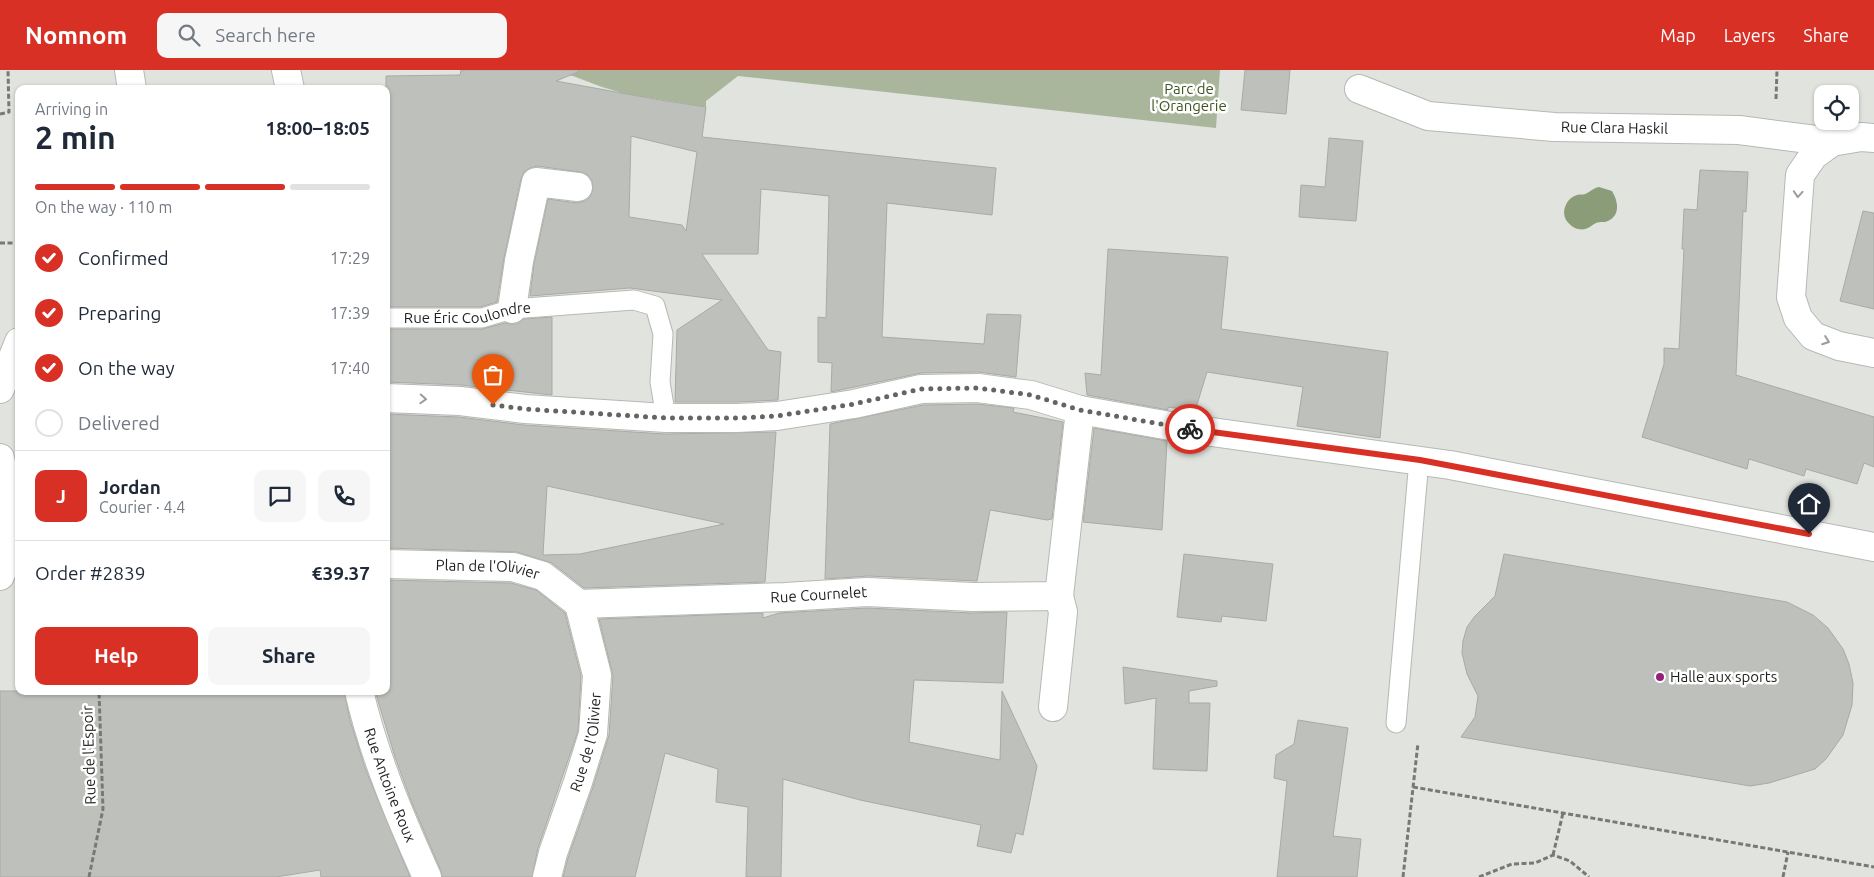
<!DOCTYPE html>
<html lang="en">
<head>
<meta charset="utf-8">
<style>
	:root { --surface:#fff; --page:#f6f6f7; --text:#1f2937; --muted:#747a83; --line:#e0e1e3; --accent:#d93025 }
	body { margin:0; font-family:Ubuntu,sans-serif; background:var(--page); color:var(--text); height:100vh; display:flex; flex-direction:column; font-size:19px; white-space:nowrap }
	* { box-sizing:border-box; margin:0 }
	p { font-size:16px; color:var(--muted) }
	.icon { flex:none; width:28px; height:28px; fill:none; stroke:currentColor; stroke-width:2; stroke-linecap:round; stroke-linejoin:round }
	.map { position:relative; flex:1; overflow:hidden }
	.drawer { position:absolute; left:15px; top:15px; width:375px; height:610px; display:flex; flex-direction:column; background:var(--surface); border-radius:10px; box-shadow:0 1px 4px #0004 }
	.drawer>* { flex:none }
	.fabs { position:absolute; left:1814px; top:15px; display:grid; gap:10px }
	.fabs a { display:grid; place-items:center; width:45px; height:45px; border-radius:10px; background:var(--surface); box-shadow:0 1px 4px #0004; font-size:25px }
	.pin { position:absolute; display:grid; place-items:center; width:42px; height:42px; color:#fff; margin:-51px -21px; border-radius:50% 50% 50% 0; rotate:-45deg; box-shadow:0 0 5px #0007 }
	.pin .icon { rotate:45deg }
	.courier { position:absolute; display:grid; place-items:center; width:50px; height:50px; margin:-25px; border:4px solid #d93025; border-radius:50%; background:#fff; color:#222; box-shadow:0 1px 6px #0007 }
	.head em { font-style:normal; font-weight:600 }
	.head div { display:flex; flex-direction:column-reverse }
	.head { display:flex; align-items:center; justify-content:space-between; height:85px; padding:0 20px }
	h1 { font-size:32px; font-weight:600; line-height:38px }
	.bar { display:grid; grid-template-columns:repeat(4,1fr); gap:8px 5px; align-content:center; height:60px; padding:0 20px }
	.bar i { height:6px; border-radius:4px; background:var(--line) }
	.bar .active { background:var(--accent) }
	.bar p { grid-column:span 4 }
	.line { display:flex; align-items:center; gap:12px; padding:0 20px; border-top:1px solid var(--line) }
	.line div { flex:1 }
	.round { display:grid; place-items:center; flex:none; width:52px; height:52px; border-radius:10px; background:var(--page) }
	ol { padding:0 20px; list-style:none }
	li { display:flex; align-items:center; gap:15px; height:55px }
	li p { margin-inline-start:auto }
	li .icon { padding:5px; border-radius:50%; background:var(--accent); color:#fff; stroke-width:4 }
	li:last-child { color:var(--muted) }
	li i { width:28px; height:28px; border:2px solid var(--line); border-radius:50% }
	.cta { display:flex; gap:10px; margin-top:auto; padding:10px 20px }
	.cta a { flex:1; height:58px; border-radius:10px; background:var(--accent); color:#fff; font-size:20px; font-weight:600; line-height:58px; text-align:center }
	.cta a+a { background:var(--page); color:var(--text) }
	header { display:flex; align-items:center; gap:30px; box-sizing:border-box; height:70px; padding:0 25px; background:var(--accent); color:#fff }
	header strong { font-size:24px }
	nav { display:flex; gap:28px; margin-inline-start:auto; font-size:18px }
	.search { width:350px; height:45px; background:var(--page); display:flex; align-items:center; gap:12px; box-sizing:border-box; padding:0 18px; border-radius:10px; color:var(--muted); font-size:19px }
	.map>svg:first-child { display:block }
	.green { fill:#a9b69c }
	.water { fill:#8b9c79 }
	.building { fill:#bec1bb; stroke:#a8aba5; fill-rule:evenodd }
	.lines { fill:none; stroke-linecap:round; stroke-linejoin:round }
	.service-casing { stroke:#b6b9b3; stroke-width:21 }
	.minor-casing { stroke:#b6b9b3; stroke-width:30 }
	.tertiary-casing { stroke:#b6b9b3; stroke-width:30 }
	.path { stroke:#777975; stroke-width:3; stroke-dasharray:5 2.5; stroke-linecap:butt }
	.service { stroke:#fff; stroke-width:19 }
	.minor { stroke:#fff; stroke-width:28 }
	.tertiary { stroke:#fff; stroke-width:28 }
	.oneway { stroke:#9a9b9a }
	.done { stroke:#636561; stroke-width:5; stroke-dasharray:0 9 }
	.route { stroke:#d93025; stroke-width:6 }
	.poi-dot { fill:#951f7b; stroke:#fff; stroke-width:2 }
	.labels { text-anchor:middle; stroke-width:5; stroke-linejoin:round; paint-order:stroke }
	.park-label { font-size:15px; fill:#3e5520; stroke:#fff }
	.street-label { font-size:15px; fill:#1f201e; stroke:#fff }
	.poi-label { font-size:15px; fill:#1f201e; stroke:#fff; text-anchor:start }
</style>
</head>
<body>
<header>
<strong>Nomnom</strong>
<div class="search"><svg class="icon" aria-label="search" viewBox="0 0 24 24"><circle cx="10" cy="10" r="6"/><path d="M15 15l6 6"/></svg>Search here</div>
<nav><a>Map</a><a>Layers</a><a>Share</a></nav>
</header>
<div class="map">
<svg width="1874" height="807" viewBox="0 0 1874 807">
	<rect width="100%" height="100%" fill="#e1e4de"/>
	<path class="green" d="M536,0h684l-4,58 -478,-52 -32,25v6l-80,-13 -24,-7 -29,-11z"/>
	<path class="water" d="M1599,117l13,4c6,10 9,24 -4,30 -4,2 -8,0 -12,2 -6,3 -9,8 -18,6 -5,-1 -9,-5 -12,-9 -5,-10 1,-22 11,-25 3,-1 6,0 8,-1 5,-2 8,-6 14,-7z"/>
	<g class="building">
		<path d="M461,0h117v2l-22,9 104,19 46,7 -4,30 294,31 -4,47 -105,-12 -5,134 102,7 3,-30 34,1 -5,62 -38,-5 -57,1 -90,19 1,-29 -14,-1v-45l8,1 3,-122 -28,-3 -40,-4 -3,65h-56l66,96 13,2 -3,48 -41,2h-62l2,-72 45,-30 -92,-12 -100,8 4,-32 14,-65 29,4 8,-2 5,-4 3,-8 -1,-8 -4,-6 -8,-3 -43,-6 -7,2 -6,4 -3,7 -17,79 -7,44 -17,5h-94v-231l74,-1zM631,66l66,16 -11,79 -4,-6 -53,-8z"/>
		<path d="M1245,0h45l-4,44 -45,-4z"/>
		<path d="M1329,68l34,3 -7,80 -57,-4 2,-32 24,2z"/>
		<path d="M1700,100l48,2 -2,40 -3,-1 -7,164 138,42v50l-10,-4 -7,21 -51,-15 -2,7 -55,-17 -2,10 -105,-32 22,-73v-16l15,1 5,-100h-2l2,-40 13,1z"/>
		<path d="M1863,141l11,2v96l-34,-8z"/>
		<path d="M1108,179l120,8 -7,72 167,23 -8,86 -83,-12 6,-39 -96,-15 -12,39 -27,-4v3l-81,-15 -2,-22 16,2z"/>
		<path d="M552,247v78l-91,-10 -75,-3v-53h96l23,-6 5,1h7l6,-5z"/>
		<path d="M977,334l37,4 -1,4 50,10 -11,97 -5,1 -57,-10 -13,71 -109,-5 -43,3 5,-155 93,-19z"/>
		<path d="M386,344l73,3 65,8 141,9 111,-2 -11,150 -181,6 -32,-25 -35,-11 -131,-4zM547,416l177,38 -144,30 -37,1z"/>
		<path d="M1094,358l73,13 -5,89 -79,-8z"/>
		<path d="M1184,484l89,10 -7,57 -44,-5 -1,6 -44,-5z"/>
		<path d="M1504,484l283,48 26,13 15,13 15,21 6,15 4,19 -1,22 -9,30 -17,24 -11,10 -46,14 -19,3 -289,-49 14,-20 3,-21 -11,-22 -5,-21 1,-12 4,-14 8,-11 20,-20z"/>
		<path d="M386,510l125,3 25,7 29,23 16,63 -3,55 -40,117 -6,29h-90l-1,-6 -29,-68 -17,-46 -20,-66h11z"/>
		<path d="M867,538l105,5 35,-1 -4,71 -89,-3 -5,62 91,18 2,-69 35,75 -14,69 -7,-2 -5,20 -34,-7 4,-21 -121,-25 -77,-21 -2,98h-35l2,-70 -32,-5 2,-33 -53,-16 -30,124h-72l5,-19 25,-71 16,-52 4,-59 -14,-57 164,-6v5l16,-5z"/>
		<path d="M1123,597l94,14v5l-28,5v12h21l-3,68 -54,-2 3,-71 -31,6z"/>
		<path d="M0,621h344l6,29 15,48 45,109h-89l-1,-7 -44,7h-276z"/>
		<path d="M1298,650l50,8 -15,108 28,3 -4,38h-80l10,-96 -13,-3 2,-23 18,-11z"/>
	</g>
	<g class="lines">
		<g class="service-casing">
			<g id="service">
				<path id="s1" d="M386,248h96l30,-9 122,-9 21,6 8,28 -3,48 6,36"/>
				<path d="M1396,653l23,-263"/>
			</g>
		</g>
		<g class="minor-casing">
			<g id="minor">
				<path d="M129,0l3,19"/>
				<path id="s2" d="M1359,19l69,27 126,11 185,3 93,12 29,-5 13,1"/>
				<path d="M1832,72l-19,14 -13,19 -9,122 7,21 15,18 26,10 35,7"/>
				<path d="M512,239l7,-48 17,-79 42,5"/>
				<path d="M0,319l19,-47"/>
				<path d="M386,328l74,3 65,8 141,9h71l40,-2 77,-12 67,-15 57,-1 53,7 49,15 96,17 274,38 424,82"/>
				<path id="s3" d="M386,494l127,3 30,9 36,28"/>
				<path id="s4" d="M579,534l206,-7 82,-5 106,5 86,-1 21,-186"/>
				<path d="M1053,637l10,-95 -4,-16"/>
				<path id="s5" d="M547,807l6,-24 25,-71 15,-48 4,-59 -18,-71"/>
			</g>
		</g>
		<g class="tertiary-casing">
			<g id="tertiary">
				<path d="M286,0l4,19"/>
				<path d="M0,388c8,33 14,87 0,118"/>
				<path id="s6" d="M359,621c15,65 41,126 68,186"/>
			</g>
		</g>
		<g class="path">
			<path d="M1776,29l1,-29"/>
			<path d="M0,44l9,-2 -1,-42"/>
			<path d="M0,173h19"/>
			<path d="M1413,717l461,80"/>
			<path d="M1553,785l10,-42"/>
			<path d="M89,807l14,-68 -4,-118"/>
			<path d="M1403,807l15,-134"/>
			<path d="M1479,807l33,-13 23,-1 18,-8 17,6 19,16"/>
			<path d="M1783,807l5,-25"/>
		</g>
		<use href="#service" class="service"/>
		<use href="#minor" class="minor"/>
		<use href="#tertiary" class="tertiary"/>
	</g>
	<defs><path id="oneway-chevron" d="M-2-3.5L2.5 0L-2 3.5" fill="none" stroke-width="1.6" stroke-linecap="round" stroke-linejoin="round" transform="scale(1.25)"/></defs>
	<g class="oneway">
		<use href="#oneway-chevron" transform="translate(1798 124) rotate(94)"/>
		<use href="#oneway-chevron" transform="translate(1826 271) rotate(20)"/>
		<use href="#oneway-chevron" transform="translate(423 329) rotate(3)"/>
	</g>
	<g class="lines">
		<path class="done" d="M493,335l32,4 141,9h71l40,-2 77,-12 67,-15 57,-1 53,7 49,15 110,19"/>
		<path class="route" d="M1190,359l230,31 389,74"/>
	</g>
	<circle class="poi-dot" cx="1660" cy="607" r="5"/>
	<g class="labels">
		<g class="park-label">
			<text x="1189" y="24">Parc de<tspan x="1189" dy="17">l'Orangerie</tspan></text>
		</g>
		<g class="street-label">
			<text dy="5" stroke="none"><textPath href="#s2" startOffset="261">Rue Clara Haskil</textPath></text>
			<text dy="5" stroke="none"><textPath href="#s1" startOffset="82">Rue Éric Coulondre</textPath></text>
			<text dy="5" stroke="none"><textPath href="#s3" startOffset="102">Plan de l'Olivier</textPath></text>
			<text dy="5" stroke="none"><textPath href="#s4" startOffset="240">Rue Cournelet</textPath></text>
			<text dy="5" stroke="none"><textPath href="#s5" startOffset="141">Rue de l'Olivier</textPath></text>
			<text transform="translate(89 685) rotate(-92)" y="5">Rue de l'Espoir</text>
			<text dy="5" stroke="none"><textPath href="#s6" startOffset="99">Rue Antoine Roux</textPath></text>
		</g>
		<g class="poi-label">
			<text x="1670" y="612">Halle aux sports</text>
		</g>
	</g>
</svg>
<div class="fabs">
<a><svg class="icon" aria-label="locate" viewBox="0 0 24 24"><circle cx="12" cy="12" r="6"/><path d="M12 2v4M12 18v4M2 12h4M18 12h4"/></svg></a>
</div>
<div class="pin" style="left:493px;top:335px;background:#ea580c"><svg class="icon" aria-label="bag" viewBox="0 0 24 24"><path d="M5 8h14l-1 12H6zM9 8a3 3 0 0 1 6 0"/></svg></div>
<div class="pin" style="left:1809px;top:464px;background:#1f2937"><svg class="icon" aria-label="home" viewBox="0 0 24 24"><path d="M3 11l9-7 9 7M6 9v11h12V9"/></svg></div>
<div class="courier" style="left:1190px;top:359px"><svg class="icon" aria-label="bike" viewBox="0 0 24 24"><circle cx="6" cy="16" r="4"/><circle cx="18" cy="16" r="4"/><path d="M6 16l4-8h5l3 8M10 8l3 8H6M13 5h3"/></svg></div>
<section class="drawer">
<div class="head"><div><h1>2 min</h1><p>Arriving in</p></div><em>18:00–18:05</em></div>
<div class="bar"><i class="active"></i><i class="active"></i><i class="active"></i><i></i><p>On the way · 110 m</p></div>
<ol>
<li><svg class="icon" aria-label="check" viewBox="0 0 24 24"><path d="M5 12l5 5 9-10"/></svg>Confirmed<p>17:29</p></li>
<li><svg class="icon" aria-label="check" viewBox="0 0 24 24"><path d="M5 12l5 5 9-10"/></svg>Preparing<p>17:39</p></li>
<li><svg class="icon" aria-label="check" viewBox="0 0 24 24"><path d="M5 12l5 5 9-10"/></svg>On the way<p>17:40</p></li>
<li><i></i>Delivered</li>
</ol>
<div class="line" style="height:90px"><b class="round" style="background:var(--accent);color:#fff">J</b><div><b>Jordan</b><p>Courier · 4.4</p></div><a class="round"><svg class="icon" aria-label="chat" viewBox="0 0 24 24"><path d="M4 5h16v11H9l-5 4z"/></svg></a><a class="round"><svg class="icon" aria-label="phone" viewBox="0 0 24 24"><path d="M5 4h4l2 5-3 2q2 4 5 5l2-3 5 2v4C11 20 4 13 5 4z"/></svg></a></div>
<div class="line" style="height:65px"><div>Order #2839</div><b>€39.37</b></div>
<div class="cta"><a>Help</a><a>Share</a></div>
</section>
</div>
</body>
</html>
